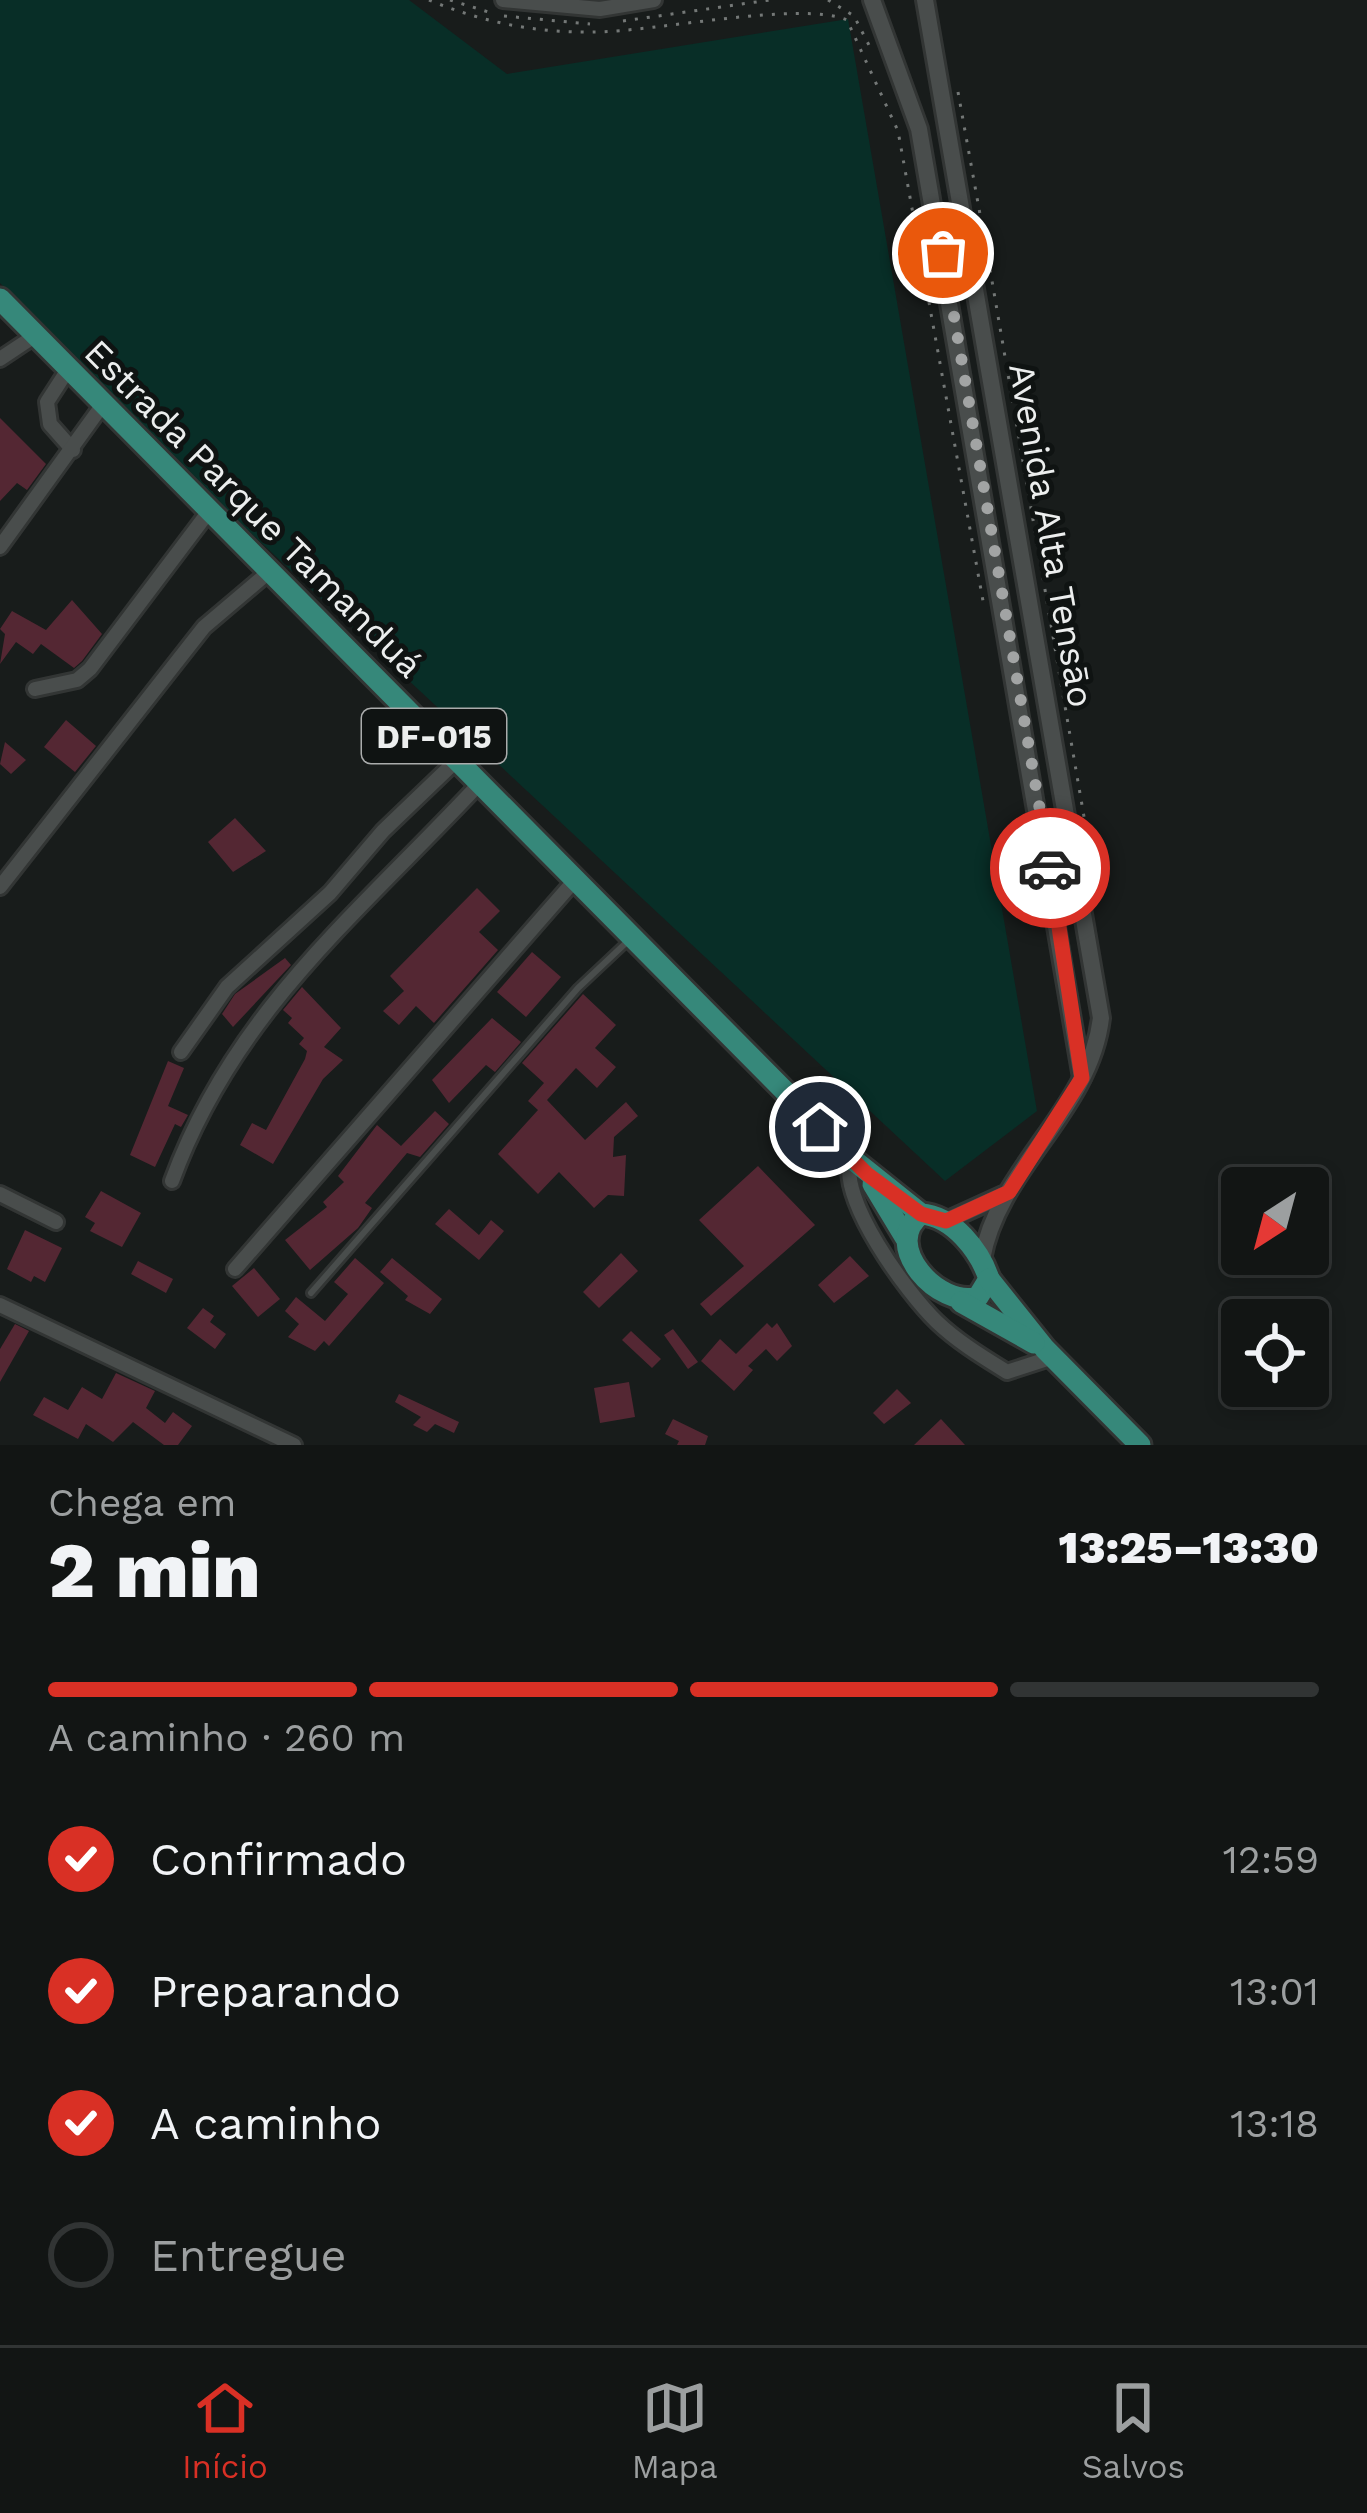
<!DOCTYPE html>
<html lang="pt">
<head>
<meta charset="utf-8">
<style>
	:root { --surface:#121514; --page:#1b1e1d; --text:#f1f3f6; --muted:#9c9fa0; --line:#313434; --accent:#d93025 }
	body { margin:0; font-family:"Work Sans",sans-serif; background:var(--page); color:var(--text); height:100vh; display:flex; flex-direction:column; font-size:45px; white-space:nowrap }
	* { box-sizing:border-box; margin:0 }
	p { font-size:39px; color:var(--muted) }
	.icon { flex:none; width:66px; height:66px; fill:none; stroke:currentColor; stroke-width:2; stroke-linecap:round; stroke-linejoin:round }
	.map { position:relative; height:1445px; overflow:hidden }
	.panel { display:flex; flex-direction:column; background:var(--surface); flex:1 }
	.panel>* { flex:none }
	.needle { width:78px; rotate:216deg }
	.tools { position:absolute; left:1221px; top:1167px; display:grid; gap:24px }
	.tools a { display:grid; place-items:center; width:108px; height:108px; border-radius:12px; background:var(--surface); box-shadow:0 6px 18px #0003,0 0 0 3px var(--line); font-size:60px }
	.pin { position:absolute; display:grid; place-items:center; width:102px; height:102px; color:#fff; margin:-51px; border:6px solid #fff; border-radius:50%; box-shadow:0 3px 12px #0007 }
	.courier { position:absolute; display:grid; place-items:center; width:120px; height:120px; margin:-60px; border:9px solid #d93025; border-radius:50%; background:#fff; color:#222; box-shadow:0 3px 15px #0007 }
	.head em { font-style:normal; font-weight:800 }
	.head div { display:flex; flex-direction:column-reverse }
	.head { display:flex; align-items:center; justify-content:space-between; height:204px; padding:0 48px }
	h1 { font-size:78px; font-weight:800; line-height:90px }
	.bar { display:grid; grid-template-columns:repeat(4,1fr); gap:18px 12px; align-content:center; height:144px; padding:0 48px }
	.bar i { height:15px; border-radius:9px; background:var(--line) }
	.bar .selected { background:var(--accent) }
	.bar p { grid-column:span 4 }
	ol { padding:0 48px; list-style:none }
	li { display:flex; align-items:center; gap:36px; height:132px }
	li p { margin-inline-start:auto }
	li .icon { padding:12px; border-radius:50%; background:var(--accent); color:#fff; stroke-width:4 }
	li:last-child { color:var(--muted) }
	li i { width:66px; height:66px; border:6px solid var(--line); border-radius:50% }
	.menu { display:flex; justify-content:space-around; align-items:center; height:168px; border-top:3px solid var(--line); background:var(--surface); font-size:33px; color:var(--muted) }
	.menu a { display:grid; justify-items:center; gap:6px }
	.menu .selected { color:var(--accent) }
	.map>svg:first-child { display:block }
	.green { fill:#082e27 }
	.building { fill:#542733 }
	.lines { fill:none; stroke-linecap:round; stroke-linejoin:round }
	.service-casing { stroke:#323534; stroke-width:12 }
	.minor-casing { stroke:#323534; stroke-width:20 }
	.tertiary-casing { stroke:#323534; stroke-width:22 }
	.primary-casing { stroke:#323534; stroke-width:27 }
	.path { stroke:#747877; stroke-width:3; stroke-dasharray:3 9; stroke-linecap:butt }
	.service { stroke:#494d4c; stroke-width:6 }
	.minor { stroke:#494d4c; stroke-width:14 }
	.tertiary { stroke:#494d4c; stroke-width:16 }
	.primary { stroke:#36887a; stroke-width:21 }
	.done { stroke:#a2a4a4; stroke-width:12; stroke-dasharray:0 21.6 }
	.route { stroke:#d93025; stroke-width:15 }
	.labels { text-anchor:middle; stroke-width:10; stroke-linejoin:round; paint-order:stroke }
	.shield { fill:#0f1312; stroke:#aaacac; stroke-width:3 }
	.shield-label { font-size:33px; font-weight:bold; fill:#eceeee }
	.street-label { font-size:36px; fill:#eceeee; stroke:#0f1312 }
</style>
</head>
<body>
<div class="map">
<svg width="1367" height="1445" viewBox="0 0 1367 1445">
	<rect width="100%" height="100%" fill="#181c1b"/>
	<path class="green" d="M0,0h409l98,74 341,-55 189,1092 -92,70 -705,-658 -240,-240z"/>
	<g class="building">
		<path d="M0,418l46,46 -19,26 -10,-7 -17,18z"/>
		<path d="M72,600l30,34 -20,27 -8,7 -33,-24 -8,10 -17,-12 -16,22 5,-30 -5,-5 12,-18 34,19z"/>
		<path d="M66,720l30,26 -21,26 -31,-25z"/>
		<path d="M5,742l21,18 -15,14 -11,-10z"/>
		<path d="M235,818l31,33 -33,21 -25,-30z"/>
		<path d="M477,888l23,23 -21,21 19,18 -64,73 -18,-17 -17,19 -16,-14 21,-20 -14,-15z"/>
		<path d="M532,952l29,25 -35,40 -29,-25z"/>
		<path d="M285,958l6,7 -58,62 -11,-13 13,-20z"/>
		<path d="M302,987l39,41 -17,19 19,13 -20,19 -50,85 -33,-19 12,-22 14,7 39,-71 2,-8 -8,-7 5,-6 -16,-15 4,-5 -9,-8z"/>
		<path d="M583,994l33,31 -21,23 21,19 -19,21 -21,-20 -29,32 38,40 41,-38 12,14 -24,21 -1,20 13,-2 -2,41 -16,-1 -14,13 -35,-36 -21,22 -40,-40 40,-44 -10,-9 16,-18 -22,-20z"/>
		<path d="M492,1018l29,24 -26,30 -9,-7 -37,38 -17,-23z"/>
		<path d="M168,1061l16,7 -16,38 20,9 -7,12 -6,-3 -20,43 -25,-12z"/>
		<path d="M435,1111l14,13 -29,33 -13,-4 -42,50 7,5 -14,20 -48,42 -25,-30 42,-33 -4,-5 21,-20 -6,-6 39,-51 24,21z"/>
		<path d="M758,1166l57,59 -104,91 -11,-12 44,-38 -45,-46z"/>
		<path d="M101,1191l40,22 -19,34 -32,-16 5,-8 -10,-6z"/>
		<path d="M449,1209l30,26 12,-15 13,11 -25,29 -44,-36z"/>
		<path d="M25,1230l37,18 -17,34 -11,-6 -3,6 -24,-13z"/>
		<path d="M621,1253l17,18 -39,37 -16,-16z"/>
		<path d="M850,1256l19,20 -35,27 -16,-18z"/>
		<path d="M355,1258l29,25 -55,63 -5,-5 -9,10 -27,-14 11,-13 -14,-13 11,-14 29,24 23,-27 -14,-12z"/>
		<path d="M392,1258l50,41 -12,15 -25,-14 3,-4 -28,-24z"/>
		<path d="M138,1261l35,18 -7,14 -35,-19z"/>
		<path d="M254,1268l26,31 -22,18 -26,-31z"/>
		<path d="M203,1308l11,8 -4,6 16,12 -11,15 -28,-21z"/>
		<path d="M767,1323l5,5 5,-5 15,23 -15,15 -11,-12 -18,17 5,4 -19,21 -33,-30 19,-22 16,15z"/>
		<path d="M15,1324l14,7 -29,51v-33z"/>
		<path d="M673,1329l25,33 -10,7 -24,-34z"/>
		<path d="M631,1331l30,28 -9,9 -30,-28z"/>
		<path d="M116,1373l39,18 -9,17 19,15 8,-11 19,14 -14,19h-14l-31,-23 -20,20 -27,-18 -8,15 -45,-24 11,-18 24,13 14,-23 20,12z"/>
		<path d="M629,1382l6,35 -35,6 -6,-35z"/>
		<path d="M897,1389l14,14 -27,21 -11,-11z"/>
		<path d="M399,1394l60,28 -5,11 -19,-9 -8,8 -14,-7 8,-8 -26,-15z"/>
		<path d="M673,1419l35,17 -3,9h-28l2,-4 -14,-7z"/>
		<path d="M941,1419l24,26h-51z"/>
	</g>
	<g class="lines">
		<g class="service-casing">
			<path id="service" d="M311,1293l267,-305 51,-48"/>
		</g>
		<g class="minor-casing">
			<g id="minor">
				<path d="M503,0l97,9 54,-9"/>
				<path d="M0,359l36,-24"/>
				<path d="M69,368l-22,34 3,22 23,26"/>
				<path d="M0,547l104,-144"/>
				<path d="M35,689l42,-9 13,-11 120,-159"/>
				<path d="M0,887l204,-260 66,-56"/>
				<path d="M181,1052l46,-65 103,-94 53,-62 74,-71"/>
				<path d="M851,1158c-14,40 56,135 86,164 21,20 46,35 70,50l46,-15"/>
				<path d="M172,1181c62,-170 188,-269 308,-398"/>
				<path d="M0,1194l56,28"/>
				<path d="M235,1269l340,-389"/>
				<path d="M0,1305l294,140"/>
			</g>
		</g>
		<g class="tertiary-casing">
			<g id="tertiary">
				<path d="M872,0l47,129 163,949"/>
				<path d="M925,0l176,1018c-11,93 -103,150 -119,241"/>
				<path d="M946,1221l57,-26"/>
			</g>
		</g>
		<g class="primary-casing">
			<g id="primary">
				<path d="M0,299l851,859 70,56"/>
				<path d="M873,1184l32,53"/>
				<path d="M921,1214c32,2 59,37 68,65l-11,18c-39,12 -98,-52 -57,-83z"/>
				<path d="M989,1279l56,70 95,96"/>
				<path d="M961,1302l73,41"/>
			</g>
		</g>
		<g class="path">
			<path d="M429,0c53,22 106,33 164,32 62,0 208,-32 254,-12l51,111 85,470"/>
			<path d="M450,0l45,14"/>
			<path d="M828,0l26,16 18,35"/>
			<path d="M504,16l86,8"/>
			<path d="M623,21l147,-21"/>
			<path d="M958,92l27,150"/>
			<path d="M986,246l102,594"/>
		</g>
		<use href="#service" class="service"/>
		<use href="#minor" class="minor"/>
		<use href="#tertiary" class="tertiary"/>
		<use href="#primary" class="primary"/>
	</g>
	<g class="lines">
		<path class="done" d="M943,253l107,615"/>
		<path class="route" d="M820,1127l47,47 54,40 25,7 63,-29 73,-114 -32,-210"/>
	</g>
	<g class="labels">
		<rect class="shield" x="362" y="709" width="144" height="54" rx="9"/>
		<g class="shield-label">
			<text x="434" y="748">DF-015</text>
		</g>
		<g class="street-label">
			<text transform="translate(254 508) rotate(45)" y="13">Estrada Parque Tamanduá</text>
			<text transform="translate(1052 535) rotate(80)" y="13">Avenida Alta Tensāo</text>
		</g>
	</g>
</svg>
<div class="tools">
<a><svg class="needle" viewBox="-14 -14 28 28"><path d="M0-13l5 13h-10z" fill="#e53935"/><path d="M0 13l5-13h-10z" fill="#9c9fa0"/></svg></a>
<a><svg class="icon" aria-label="locate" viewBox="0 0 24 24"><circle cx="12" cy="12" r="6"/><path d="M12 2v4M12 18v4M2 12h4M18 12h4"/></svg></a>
</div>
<div class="pin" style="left:943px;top:253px;background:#ea580c"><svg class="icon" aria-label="bag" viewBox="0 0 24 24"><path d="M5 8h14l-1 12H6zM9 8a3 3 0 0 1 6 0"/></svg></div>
<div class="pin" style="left:820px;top:1127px;background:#1f2937"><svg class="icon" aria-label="home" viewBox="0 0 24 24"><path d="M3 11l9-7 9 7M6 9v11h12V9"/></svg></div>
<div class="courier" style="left:1050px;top:868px"><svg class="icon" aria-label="car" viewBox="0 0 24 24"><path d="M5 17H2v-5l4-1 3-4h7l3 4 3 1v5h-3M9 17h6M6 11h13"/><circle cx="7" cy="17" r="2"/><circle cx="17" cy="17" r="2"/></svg></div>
</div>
<section class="panel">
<div class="head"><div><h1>2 min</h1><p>Chega em</p></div><em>13:25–13:30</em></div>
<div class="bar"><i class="selected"></i><i class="selected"></i><i class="selected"></i><i></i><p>A caminho · 260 m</p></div>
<ol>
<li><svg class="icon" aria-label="check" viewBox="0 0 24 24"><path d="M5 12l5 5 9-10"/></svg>Confirmado<p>12:59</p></li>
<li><svg class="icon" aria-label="check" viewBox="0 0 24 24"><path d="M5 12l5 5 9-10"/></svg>Preparando<p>13:01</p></li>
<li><svg class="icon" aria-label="check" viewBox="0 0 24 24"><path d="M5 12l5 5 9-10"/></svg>A caminho<p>13:18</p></li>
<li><i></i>Entregue</li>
</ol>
</section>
<nav class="menu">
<a class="selected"><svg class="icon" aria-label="home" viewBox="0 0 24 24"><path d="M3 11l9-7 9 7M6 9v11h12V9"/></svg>Início</a>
<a><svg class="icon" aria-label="map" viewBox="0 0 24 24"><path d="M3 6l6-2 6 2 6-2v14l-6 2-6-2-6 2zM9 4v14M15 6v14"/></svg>Mapa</a>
<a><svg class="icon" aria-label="saved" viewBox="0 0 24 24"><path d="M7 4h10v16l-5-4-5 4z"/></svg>Salvos</a>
</nav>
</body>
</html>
